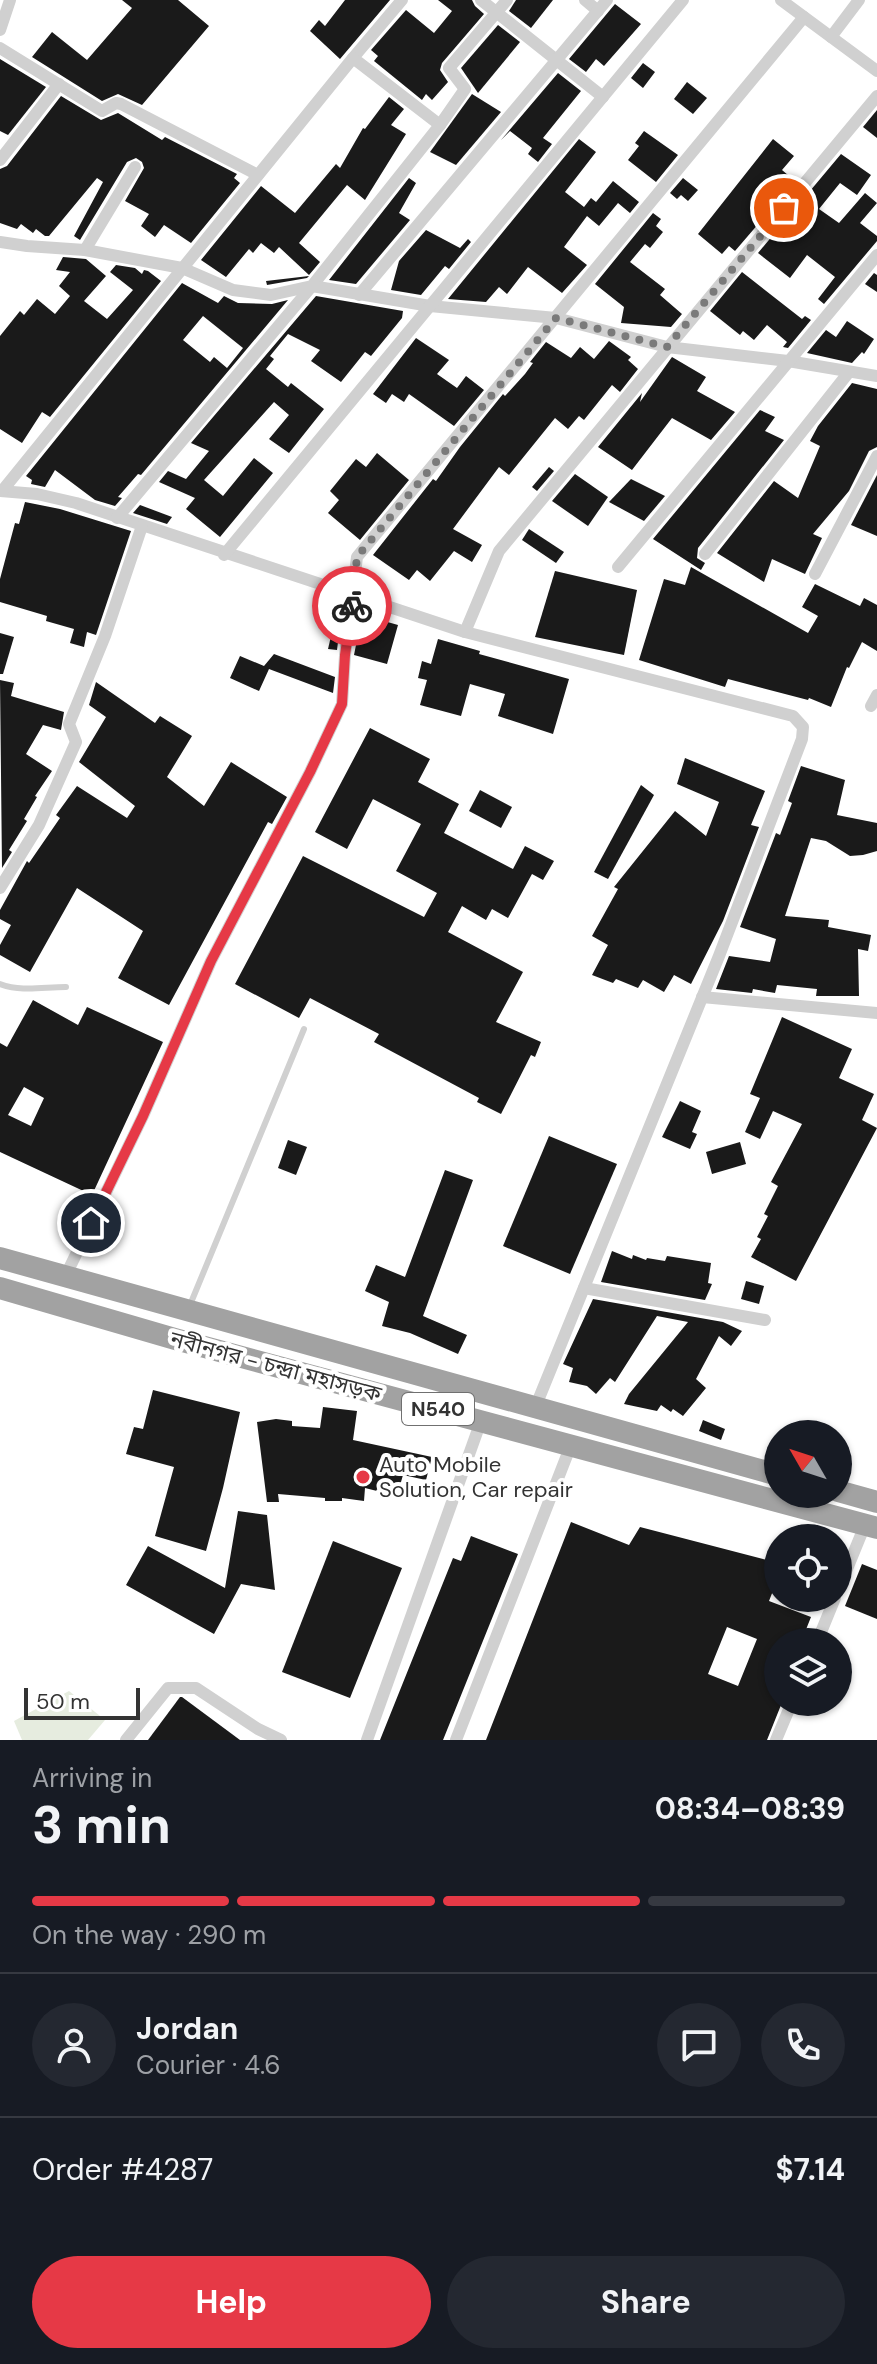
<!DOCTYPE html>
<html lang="en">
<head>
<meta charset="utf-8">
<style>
	:root { --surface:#171b24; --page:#242831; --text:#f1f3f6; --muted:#9ea1a6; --line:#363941; --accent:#e63946 }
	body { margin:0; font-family:"DM Sans","Noto Sans Bengali",sans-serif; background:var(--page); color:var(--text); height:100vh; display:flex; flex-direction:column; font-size:30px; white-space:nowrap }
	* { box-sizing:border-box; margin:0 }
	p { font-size:26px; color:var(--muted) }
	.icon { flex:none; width:44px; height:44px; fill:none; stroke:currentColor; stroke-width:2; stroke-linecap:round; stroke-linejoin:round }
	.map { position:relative; height:1740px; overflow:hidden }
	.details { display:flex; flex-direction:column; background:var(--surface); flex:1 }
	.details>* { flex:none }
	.needle { width:52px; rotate:309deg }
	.buttons { position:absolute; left:764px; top:1420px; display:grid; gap:16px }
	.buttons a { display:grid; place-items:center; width:88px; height:88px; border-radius:50%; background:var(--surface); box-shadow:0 2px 6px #0004; font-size:40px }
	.scale { position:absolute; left:24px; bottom:20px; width:116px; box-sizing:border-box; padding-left:8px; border:4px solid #333; border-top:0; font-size:22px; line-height:28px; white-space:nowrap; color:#333; -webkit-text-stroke:6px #fff; paint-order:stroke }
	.pin { position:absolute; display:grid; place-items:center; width:68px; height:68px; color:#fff; margin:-34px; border:4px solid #fff; border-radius:50%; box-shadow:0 2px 8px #0007 }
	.courier { position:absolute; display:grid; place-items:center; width:80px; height:80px; margin:-40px; border:6px solid #e63946; border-radius:50%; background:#fff; color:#222; box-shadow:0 2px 10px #0007 }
	.overview em { font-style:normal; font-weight:700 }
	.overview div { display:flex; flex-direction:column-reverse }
	.overview { display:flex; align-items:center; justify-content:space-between; height:136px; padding:0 32px }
	h1 { font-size:52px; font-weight:700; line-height:60px }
	.bar { display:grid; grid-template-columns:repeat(4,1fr); gap:12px 8px; align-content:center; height:96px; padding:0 32px }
	.bar i { height:10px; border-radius:6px; background:var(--line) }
	.bar .current { background:var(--accent) }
	.bar p { grid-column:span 4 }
	.line { display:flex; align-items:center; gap:20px; padding:0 32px; border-top:2px solid var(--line) }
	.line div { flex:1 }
	.round { display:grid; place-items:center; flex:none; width:84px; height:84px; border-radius:42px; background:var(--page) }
	.cta { display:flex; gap:16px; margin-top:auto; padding:16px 32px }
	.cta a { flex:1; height:92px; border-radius:48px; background:var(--accent); color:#fff; font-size:32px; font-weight:700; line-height:92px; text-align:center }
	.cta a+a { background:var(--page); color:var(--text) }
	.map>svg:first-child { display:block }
	.green { fill:#e6ecdf }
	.building { fill:#1a1a1a; fill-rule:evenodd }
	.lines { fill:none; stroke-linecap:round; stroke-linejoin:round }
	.service { stroke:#d0d0d0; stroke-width:6 }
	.minor { stroke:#d0d0d0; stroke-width:12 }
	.trunk { stroke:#a2a2a2; stroke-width:22 }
	.done { stroke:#7a7a7a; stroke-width:8; stroke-dasharray:0 14.4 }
	.route { stroke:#e63946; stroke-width:10 }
	.poi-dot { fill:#e63946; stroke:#fff; stroke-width:3 }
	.labels { text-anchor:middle; stroke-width:8; stroke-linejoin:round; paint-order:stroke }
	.shield { fill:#fff; stroke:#707070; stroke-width:2 }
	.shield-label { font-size:20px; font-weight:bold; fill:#333 }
	.street-label { font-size:22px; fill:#333; stroke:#fff }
	.poi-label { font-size:22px; fill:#333; stroke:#fff; text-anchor:start }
</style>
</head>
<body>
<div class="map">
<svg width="877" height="1740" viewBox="0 0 877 1740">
	<rect width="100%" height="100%" fill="#fff"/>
	<path class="green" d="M69,1691l36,29 -17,20h-66l-8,-19z"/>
	<g class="building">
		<path d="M122,0h56l31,26 -67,79 -24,-11 -16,7 -70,-44 20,-25 35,28 45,-52z"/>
		<path d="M345,0h45l-50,59 -30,-28 9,-11 6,6z"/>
		<path d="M438,0h34l3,6 9,8 -42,49 -2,7 8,12 -16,18 -6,-6 -4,6 -48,-39 4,-5 -7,-6 35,-40 28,23 18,-22z"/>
		<path d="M516,0h37l-22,28 -22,-17z"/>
		<path d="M615,4l26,20 -37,42 -8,-7 -10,13 -17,-13z"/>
		<path d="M498,25l22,17 -42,51 -17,-25z"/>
		<path d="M0,59l46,28 -38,48 -8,-4z"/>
		<path d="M643,63l12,9 -12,16 -12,-10z"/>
		<path d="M558,73l23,18 -38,47 9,6 -14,18 -10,-8 4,-6 -22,-17 -9,9z"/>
		<path d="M687,82l20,16 -14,16 -19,-15z"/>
		<path d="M472,94l29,18 -45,53 -26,-13z"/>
		<path d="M61,96l40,24 17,-7 44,27 3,-3 72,37 -3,4 6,5 -49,60 -27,-18 -9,12 -14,-11 8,-12 -24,-13 19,-33 -2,-6 -6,-4 -9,4 -47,78 -6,-4 29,-54 -6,-4 -48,58h-4l-9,-7 -3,4 -12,-9 -4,5 -17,-6v-54l7,-3z"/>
		<path d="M389,97l15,12 -13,16 15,9 -41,66 -18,-15 -48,58 21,19 -11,13 -30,-28 -5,6 -13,-10 -8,10 -4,-4 -23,28 -25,-17 60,-74 34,27 41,-49 4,4 23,-40 2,1z"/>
		<path d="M877,110v28l-14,-11z"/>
		<path d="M644,131l34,24 -22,27 -28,-22 11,-14 -4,-3z"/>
		<path d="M579,139l17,13 -31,40 19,15 7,-9 5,4 17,-21 26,21 -9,11 -12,-10 -19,23 -12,-10 -23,31 23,18 -25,28 -34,-26 -21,27 -8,-7 -13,15 -38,-3z"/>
		<path d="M773,139l21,17 -12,14 13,11 -60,70 -6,-5 -7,8 -24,-20z"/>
		<path d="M841,154l30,21 -14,20 -17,-12 -21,26 20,14 26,-30 12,10 -17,20 17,13v5l-53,63 -6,-5 17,-22 -28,-22 -17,23 -32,-25z"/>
		<path d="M409,178l7,5 -17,30 11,7 -54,64 -27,-4z"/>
		<path d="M683,178l15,12 -10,11 -7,-6 -4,4 -7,-6z"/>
		<path d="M653,213l8,6 -5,7 7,6 -13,16 -5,-4 -15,18 35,27 -5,6 22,19 -11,13 -50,-4 3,-16 -29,-23z"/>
		<path d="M426,230l34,18 8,-9 3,3 -22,27 -4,-3 -24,29 -30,-5 8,-29z"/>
		<path d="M63,257l23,2 20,17 -22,25 23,18 26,-29 -23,-18 6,-7 19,3 7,6 2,-4 4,1 13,10 -111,136 -8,-5 -20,31 -22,-14v-93l20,-25 4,4 13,-16 18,15 15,-18 -11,-10 11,-14 -14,-2z"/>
		<path d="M742,272l60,47 3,-3 6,4 -23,28 -5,-1 4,-5 -20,-17 -13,15 -11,-9 -3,4 -30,-24z"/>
		<path d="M874,273l3,2v17l-12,-8z"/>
		<path d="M309,276l-2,2 -40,7 -1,-4z"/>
		<path d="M182,283l36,20 6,-7 14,7 34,1 16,-4 -147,175 -3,-1 -20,23 4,1 -7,8 -20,-6 -40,-30 -10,17 -14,-3 1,-4 -6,-4zM203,316l40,32 -16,20 -13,-11 -4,5 -27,-22z"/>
		<path d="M316,296l87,15 -1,7 -31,38 -6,-4 -24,30 -30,-21 9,-11 -32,-16 -18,22 4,3 -8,10 22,18 3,-4 33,26 -35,44 -20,-14 20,-24 -15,-13 -70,78 19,16 31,-38 19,15 -53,64 -34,-28 9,-11 -36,-16 9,-11 18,8 23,-28 -18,-8z"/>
		<path d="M847,321l27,18 -10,15 -2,-2 -10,11 -45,-10 19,-23 10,7z"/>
		<path d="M416,338l33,22 -12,14 20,14 9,-12 18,14 -30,36 -45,-32 -5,8 -12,-8 -6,9 -13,-9z"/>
		<path d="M609,341l22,16 -3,3 10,9 -18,23 -8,-7 -28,35 -5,-4 -11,13 -13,-11 -46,57 -10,-8 -46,62 29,16 -10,17 -18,-11 -24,30 -13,-11 -8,10 -36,-25 60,-76 3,2 24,-34 43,-53 2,2 20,-22 8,-11 -3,-1 16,-20 25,16 9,-11 14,12z"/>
		<path d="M672,357l34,20 -9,14 38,21 -24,28 -39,-22 -40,52 -34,-23 44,-54 -2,9z"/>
		<path d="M852,383l25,6v58l-8,4 -20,40 -36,43 9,4 -17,36 -33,-15 -8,23 -47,-29 57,-72 24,17 22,-52 -10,-5 8,-15z"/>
		<path d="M760,410l15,7 -10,14 19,9 -86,108 -1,10 8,5 -4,7 -48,-31z"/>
		<path d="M377,453l32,27 -49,60 -32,-27 11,-13 -9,-9 26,-32 10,8z"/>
		<path d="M549,467l5,4 -17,20 -5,-4z"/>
		<path d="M575,474l33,23 -20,29 -36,-25z"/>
		<path d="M877,475v61l-26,-11z"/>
		<path d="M631,479l34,17 -21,25 -35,-19z"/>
		<path d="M25,502l35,7 71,22 -35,104 -9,-3 -3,15 -14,-4 4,-14 -28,-8 1,-5 -47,-14v-23l15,-56 4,1z"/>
		<path d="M140,505l32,12 -5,7 -34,-11z"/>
		<path d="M529,529l35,23 -8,11 -34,-23z"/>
		<path d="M691,567l117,66 10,-17 -16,-9 13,-23 45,22 4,-8 13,7v46l-15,-9 -13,26 -2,-1 -16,40 -22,-9 -1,2 -80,-21 -3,8 -86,-27 25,-81 21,6z"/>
		<path d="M555,571l82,19 -13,65 -89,-18z"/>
		<path d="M377,619l21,6 -11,39 -33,-9 4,-20 13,4z"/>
		<path d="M332,632l7,2 -2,16 -9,-1z"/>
		<path d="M0,633l14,4 -11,37h-3z"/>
		<path d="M438,639l42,12 -1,3 90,25 -16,55 -55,-18 7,-22 -35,-10 -9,32 -41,-11 7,-25 -9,-2 4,-17 9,3z"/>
		<path d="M274,654l61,23 -2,16 -64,-24 -10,22 -29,-13 10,-22 24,10z"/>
		<path d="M0,680l14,3 -3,13 53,16 -3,18 -18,-5 -17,29 26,17 -17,25 2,1 -13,22 3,2 -18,29 3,2 -10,16z"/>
		<path d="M96,682l59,41 5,-7 32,20 -25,41 37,29 27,-44 56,35 -15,27 -4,-2 -99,183 -51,-27 25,-47 -66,-43 -47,84 -30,-17v-10l11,-20 -11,-6v-9l27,-49 2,2 31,-45 -4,-3 21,-29 50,32 8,-12 -56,-44 27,-45 -17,-12z"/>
		<path d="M370,728l60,31 -12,23 41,22 -15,29 69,36 12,-23 29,15 -11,19 -11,-6 -24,44 -16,-9 -6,11 -24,-14 -14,26 75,40 -27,50 45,20 -6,15 -4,-2 -30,59 -24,-12 2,-4 -105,-56 5,-8 -69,-36 -11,20 -64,-34 68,-128 121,61 13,-24 -41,-22 25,-47 -48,-25 -26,50 -32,-17z"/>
		<path d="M685,758l80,33 -14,34 8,2 -36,94 -32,63 -17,-9 -10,17 -21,-12 -5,8 -22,-9 -3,4 -21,-8 16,-30 -16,-9 26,-47 -4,-2 61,-76 31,25 13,-34 -42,-18z"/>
		<path d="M801,766l44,14 -8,35 40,8v28l-14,4 -13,1 -24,-15 -15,-3 -26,78 44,4 -1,7 43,8 -3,16 -10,-2 1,47h-43l1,-7 -40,-4 -2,8 -22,-4 -1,4 -36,-4 13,-33 41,6 6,-23 -36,-12 36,-94 4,2 12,-32 -4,-2z"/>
		<path d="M641,785l13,10 -46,84 -14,-7z"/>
		<path d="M480,790l32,17 -11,21 -32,-17z"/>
		<path d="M33,1000l45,25 9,-18 76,35 -71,153 -92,-43v-109l7,4zM24,1087l20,11 -13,28 -23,-11z"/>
		<path d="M782,1017l70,32 -13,29 35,16 -12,26 15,8 -81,153 -45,-24 10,-18 -4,-2 11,-21 -4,-2 14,-28 -7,-4 31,-58 -29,-13 -13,28 -15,-7 15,-34 -10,-4z"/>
		<path d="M680,1101l21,10 -9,21 5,2 -7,15 -28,-12z"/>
		<path d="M549,1136l68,28 -47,110 -67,-28z"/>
		<path d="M288,1140l19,7 -11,28 -18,-7z"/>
		<path d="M740,1142l6,22 -34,10 -6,-22z"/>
		<path d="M445,1170l28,10 -50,136 44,19 -9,19 -48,-21 -28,-7 7,-24 -24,-11 11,-26 29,12z"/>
		<path d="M612,1251l20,8 1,-4 13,5 1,-2 18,3 2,-5 44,7 -3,20 4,1 -7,16 -104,-18z"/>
		<path d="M746,1281l18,5 -5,18 -18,-5z"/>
		<path d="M593,1299l130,23 19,9 -11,15 -12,-10 -23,43 10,9 -23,28 -10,-7 -2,3 -10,-7 -4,6 -33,-7 5,-10 59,-72 -31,-6 -42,66 -5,-4 -14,16 -9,-8 -18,-4 4,-14 -10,-4z"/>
		<path d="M153,1390l87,22 -17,76 -17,63 -51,-15 19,-69 -48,-13 8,-27 9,2z"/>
		<path d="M323,1407l34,4 -4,29 79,17 -6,23 -23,-5 -6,21 -32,-8 -1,13 -22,-3v3h-17v-3l-47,-4 1,8h-12l-10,-80 19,-3 16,2v5l28,2z"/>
		<path d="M703,1420l22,9 -4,11 -22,-9z"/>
		<path d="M238,1511l29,4 8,75 -34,-6 -27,50 -88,-49 22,-39 77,42z"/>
		<path d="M571,1522l58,23 11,-18 138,36v15l-9,23 42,16 -10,25h-23v61l3,2 -14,35h-281zM727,1627l30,12 -19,47 -30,-12z"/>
		<path d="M471,1536l47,18 -75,186h-63l73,-182 8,3z"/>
		<path d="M333,1541l69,27 -52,130 -68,-26z"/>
		<path d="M862,1564l15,6v49l-32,-13z"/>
		<path d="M180,1697h2l58,43h-92z"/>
	</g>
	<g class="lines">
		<g class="service">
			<path d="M0,984c22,8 43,3 66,3"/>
			<path d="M190,1305l114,-276"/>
		</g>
		<g class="minor">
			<path d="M481,0l122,97"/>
			<path d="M585,0l13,11"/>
			<path d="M781,0l96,71"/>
			<path d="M0,30l10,-30"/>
			<path d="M831,37l28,-37"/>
			<path d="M0,48l102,63 14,-8 5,1 137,71"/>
			<path d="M440,125l25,-36 -16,-21 58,-68"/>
			<path d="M0,160l59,-76"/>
			<path d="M0,242l27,4 58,4 97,18 51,22 38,5 41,-9 128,-161 -87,-67 49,-58"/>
			<path d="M85,250l50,-83"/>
			<path d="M359,295l248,-295"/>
			<path d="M0,491l37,3 39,9 389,129 328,84 10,11 -1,12 -83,217 -184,452"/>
			<path d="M2,491l351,-433"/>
			<path d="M117,518l195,-232 118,20 126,12 111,29 121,14 89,15"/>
			<path d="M705,554l144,-182"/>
			<path d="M224,555l459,-555"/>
			<path d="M618,567l259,-312"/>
			<path d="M815,574l62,-118"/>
			<path d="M465,632l34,-81 378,-455"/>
			<path d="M871,706l6,-11"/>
			<path d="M0,888l39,-63 37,-83 -7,-18 36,-88 37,-110"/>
			<path d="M702,997l175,16"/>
			<path d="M65,1277l78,-161 68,-155 99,-189 32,-68 3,-49 12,-98 447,-540"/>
			<path d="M584,1288l181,32"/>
			<path d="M838,1591l27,-66"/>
			<path d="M817,1642l18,-44"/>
			<path d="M126,1740l42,-52h28l62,41 23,11"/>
			<path d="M367,1740l114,-319"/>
			<path d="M456,1740l115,-295"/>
			<path d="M776,1740l16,-38"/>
		</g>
		<g class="trunk">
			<path d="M0,1258l778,217"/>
			<path d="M0,1288l175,51 702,189"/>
			<path d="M838,1491l39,11"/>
		</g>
	</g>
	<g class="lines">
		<path class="done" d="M352,606l5,-49 199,-239 111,29 117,-139"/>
		<path class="route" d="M91,1223l52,-107 68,-155 99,-189 32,-68 3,-49 7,-49"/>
	</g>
	<circle class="poi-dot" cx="363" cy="1477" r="8"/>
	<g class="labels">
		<rect class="shield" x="402" y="1393" width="72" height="32" rx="6"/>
		<g class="shield-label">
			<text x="438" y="1416">N540</text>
		</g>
		<g class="street-label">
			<text transform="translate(276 1366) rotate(15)" y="8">নবীনগর - চন্দ্রা মহাসড়ক</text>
		</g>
		<g class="poi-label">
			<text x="379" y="1472">Auto Mobile<tspan x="379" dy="25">Solution, Car repair</tspan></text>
		</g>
	</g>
</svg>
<div class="buttons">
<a><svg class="needle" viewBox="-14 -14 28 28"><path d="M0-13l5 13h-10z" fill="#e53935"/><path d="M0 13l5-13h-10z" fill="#9ea1a6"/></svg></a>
<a><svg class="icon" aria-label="locate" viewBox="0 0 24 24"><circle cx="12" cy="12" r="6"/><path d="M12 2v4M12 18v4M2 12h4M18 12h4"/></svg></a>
<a><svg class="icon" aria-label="layers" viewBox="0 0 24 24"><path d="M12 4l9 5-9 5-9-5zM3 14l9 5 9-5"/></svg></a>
</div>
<div class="scale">50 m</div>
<div class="pin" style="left:784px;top:208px;background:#ea580c"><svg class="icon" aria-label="bag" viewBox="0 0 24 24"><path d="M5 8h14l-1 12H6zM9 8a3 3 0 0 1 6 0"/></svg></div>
<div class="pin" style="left:91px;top:1223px;background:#1f2937"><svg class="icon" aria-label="home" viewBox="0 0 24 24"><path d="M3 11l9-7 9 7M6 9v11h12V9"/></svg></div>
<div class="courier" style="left:352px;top:606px"><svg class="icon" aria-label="bike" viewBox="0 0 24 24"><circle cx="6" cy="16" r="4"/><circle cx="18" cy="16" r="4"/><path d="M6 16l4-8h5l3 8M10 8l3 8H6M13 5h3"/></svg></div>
</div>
<section class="details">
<div class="overview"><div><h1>3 min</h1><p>Arriving in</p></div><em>08:34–08:39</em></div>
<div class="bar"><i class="current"></i><i class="current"></i><i class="current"></i><i></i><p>On the way · 290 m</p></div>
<div class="line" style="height:144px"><a class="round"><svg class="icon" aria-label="person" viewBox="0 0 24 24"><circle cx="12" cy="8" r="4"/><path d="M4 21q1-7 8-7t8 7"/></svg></a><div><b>Jordan</b><p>Courier · 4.6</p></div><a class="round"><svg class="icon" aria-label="chat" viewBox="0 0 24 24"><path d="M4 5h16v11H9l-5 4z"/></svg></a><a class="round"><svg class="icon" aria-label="phone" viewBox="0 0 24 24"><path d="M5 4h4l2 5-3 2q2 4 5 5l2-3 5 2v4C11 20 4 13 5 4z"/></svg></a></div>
<div class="line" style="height:104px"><div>Order #4287</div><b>$7.14</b></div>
<div class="cta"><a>Help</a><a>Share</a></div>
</section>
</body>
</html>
